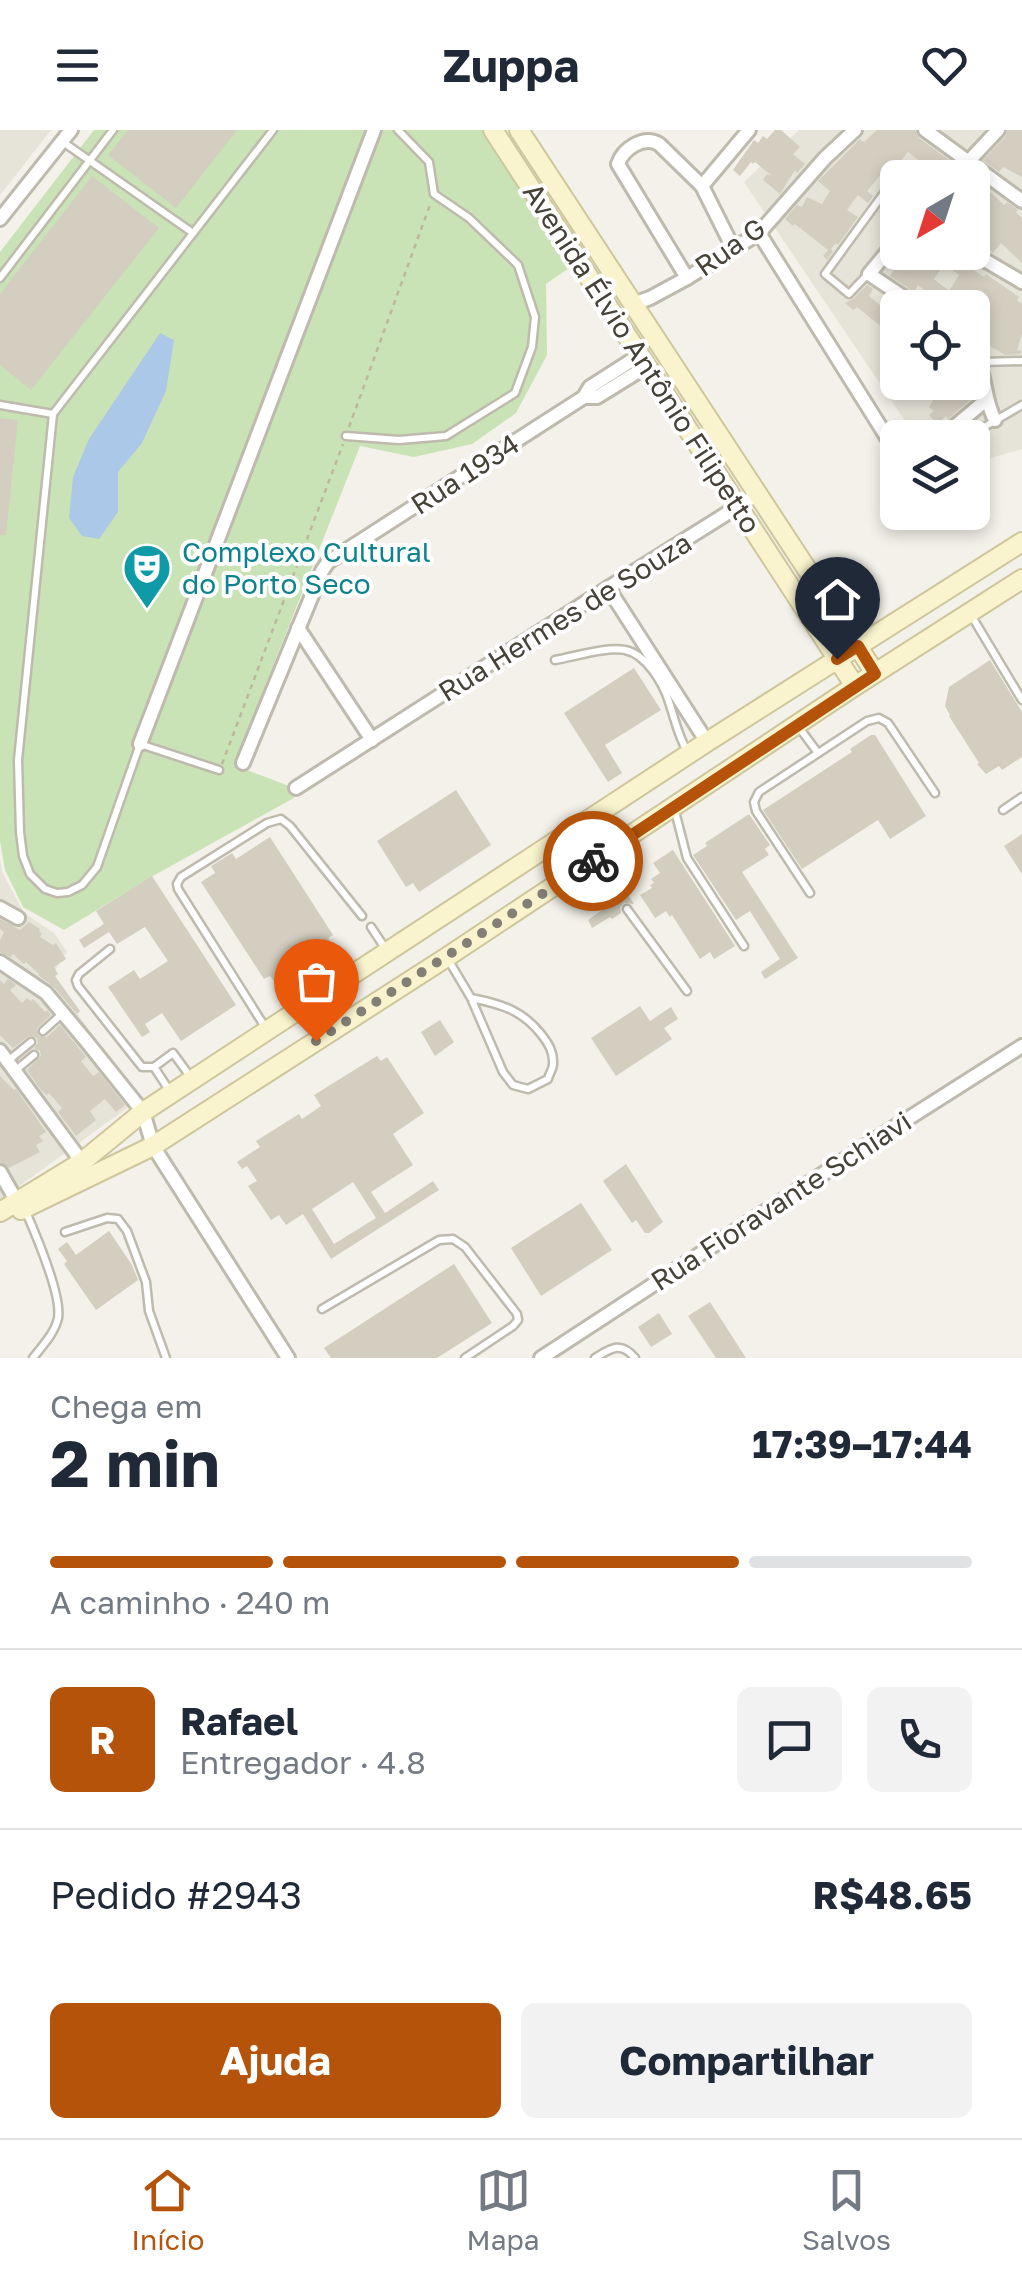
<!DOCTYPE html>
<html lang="pt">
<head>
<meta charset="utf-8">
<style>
	:root { --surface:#fff; --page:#f2f2f3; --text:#1f2937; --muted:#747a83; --line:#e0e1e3; --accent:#b45309 }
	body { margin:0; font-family:"Golos Text",sans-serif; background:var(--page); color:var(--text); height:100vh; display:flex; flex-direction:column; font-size:38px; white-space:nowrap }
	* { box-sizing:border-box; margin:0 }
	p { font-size:32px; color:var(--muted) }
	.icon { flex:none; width:55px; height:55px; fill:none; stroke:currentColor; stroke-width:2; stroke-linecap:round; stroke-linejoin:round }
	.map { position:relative; height:1228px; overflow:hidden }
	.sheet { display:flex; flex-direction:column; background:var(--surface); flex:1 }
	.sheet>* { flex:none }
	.needle { width:65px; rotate:219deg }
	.tools { position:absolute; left:880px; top:30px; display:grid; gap:20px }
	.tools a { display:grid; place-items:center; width:110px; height:110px; border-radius:15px; background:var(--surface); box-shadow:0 5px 15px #0003; font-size:50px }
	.pin { position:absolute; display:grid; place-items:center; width:85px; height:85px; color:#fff; margin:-102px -42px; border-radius:50% 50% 50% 0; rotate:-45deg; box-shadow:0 0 10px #0007 }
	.pin .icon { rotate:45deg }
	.courier { position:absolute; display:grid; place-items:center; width:100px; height:100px; margin:-50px; border:8px solid #b45309; border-radius:50%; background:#fff; color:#222; box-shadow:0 2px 12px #0007 }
	.head em { font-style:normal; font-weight:700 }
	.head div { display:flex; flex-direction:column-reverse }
	.head { display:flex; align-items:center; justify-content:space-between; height:170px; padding:0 50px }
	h1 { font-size:65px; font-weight:700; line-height:75px }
	.bar { display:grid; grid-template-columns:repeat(4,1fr); gap:15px 10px; align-content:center; height:120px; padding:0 50px }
	.bar i { height:12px; border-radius:8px; background:var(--line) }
	.bar .selected { background:var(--accent) }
	.bar p { grid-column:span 4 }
	.line { display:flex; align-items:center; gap:25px; padding:0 50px; border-top:2px solid var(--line) }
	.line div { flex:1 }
	.round { display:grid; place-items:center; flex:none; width:105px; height:105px; border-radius:15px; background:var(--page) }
	.action { display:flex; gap:20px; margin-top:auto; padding:20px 50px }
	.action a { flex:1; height:115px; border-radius:15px; background:var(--accent); color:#fff; font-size:40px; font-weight:700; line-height:115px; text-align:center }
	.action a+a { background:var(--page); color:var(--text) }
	header { display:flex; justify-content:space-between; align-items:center; height:130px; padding:0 50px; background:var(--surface); font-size:45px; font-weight:700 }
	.tab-bar { display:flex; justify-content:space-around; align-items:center; height:140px; border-top:2px solid var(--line); background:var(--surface); font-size:28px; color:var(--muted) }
	.tab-bar a { display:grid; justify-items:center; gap:5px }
	.tab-bar .selected { color:var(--accent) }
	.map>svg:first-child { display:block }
	.residential { fill:#e6e4d8; fill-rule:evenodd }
	.green { fill:#c9e3b6 }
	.water { fill:#acc8e9 }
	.building { fill:#d3cec0; fill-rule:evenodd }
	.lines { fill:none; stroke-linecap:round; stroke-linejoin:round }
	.service-casing { stroke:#bebaad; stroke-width:11 }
	.minor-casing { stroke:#bebaad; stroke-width:18 }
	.secondary-casing { stroke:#cec79d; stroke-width:22 }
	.path { stroke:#beb79f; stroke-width:2.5; stroke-dasharray:5 5; stroke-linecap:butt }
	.service { stroke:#fff; stroke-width:6 }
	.minor { stroke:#fff; stroke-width:12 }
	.secondary { stroke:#f9f4cd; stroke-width:18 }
	.done { stroke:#837f76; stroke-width:10; stroke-dasharray:0 18 }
	.route { stroke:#b45309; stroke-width:12 }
	.labels { text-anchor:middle; stroke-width:8; stroke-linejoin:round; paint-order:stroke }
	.street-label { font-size:28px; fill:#464238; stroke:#fff }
	.culture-label { font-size:28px; fill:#0d838f; stroke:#fff; text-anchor:start }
</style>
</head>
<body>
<header><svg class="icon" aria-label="menu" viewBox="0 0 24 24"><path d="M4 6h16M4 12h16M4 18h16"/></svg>Zuppa<svg class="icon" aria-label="heart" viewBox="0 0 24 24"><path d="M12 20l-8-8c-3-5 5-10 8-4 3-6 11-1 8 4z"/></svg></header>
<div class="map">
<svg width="1022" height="1228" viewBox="0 0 1022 1228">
	<rect width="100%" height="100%" fill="#f3f1e9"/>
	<g class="residential">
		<path d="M0,0h51l-51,65z"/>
		<path d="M799,0h223v319l-49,14 -1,-25 -56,-1 -172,-255zM898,48h74v74h-74zM898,178h74v74h-74z"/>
		<path d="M0,729l2,13 22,41 30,20 13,19 -16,24 87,124 -138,100z"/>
	</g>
	<path class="green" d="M94,0h391l87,136 -26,18 1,71 -31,58 -44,31 -58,13 -54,-11 -126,319 55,21 5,12 -143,79 -87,53 -41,-23 -18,-37 -5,-29v-589z"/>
	<path class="water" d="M160,203l14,7 -8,51 -24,52 -24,29v40l-19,27 -17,-3 -13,-18 4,-41 16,-38z"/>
	<g class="building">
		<path d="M128,0h109l-61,78 -68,-53z"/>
		<path d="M775,0h6l19,17 -7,7 12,10 -8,9 -2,-3 -15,24 -17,-14 4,-6 5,2 -17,-14 -2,2 -2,-2 -11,14 -7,-6 21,-30 4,3 5,-7 4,3z"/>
		<path d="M877,0h38l4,8 34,25 -10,15h-23l9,-10 -21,-16 -20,24 -5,-4 -16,19 6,5 -5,7 -10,-8 -11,15 11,7 -20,28 -2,-2 -5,6 2,2 -6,9 -4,-4 5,-6 -33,-26 -2,2 -8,-7 12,-14 5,2 5,-10 15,7 8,-13 -12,-10 42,-42 4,3z"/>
		<path d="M1008,0h14v47l-19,-10 -4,5 -16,-12 22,-23z"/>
		<path d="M970,45l14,11 20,19 3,-3 11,8 -2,2 6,6v45l-21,-20 -8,10 -9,-8 -2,2 -10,-5v-55l3,-3 -3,-6h-5z"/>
		<path d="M92,46l67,52 -128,162 -31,-25v-71z"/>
		<path d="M898,59v29l-5,6 -14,-12z"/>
		<path d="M905,122h22l12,8 7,-8 38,25 2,-3 33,23 -2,4 5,2v31l-5,16 5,1 -2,3 -15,1 -33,-20v-27h-36l4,-6 -22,-17 -4,7 -24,-16zM944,134l15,11 -10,16 -15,-12z"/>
		<path d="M867,155l6,4 -4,7 29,24v26l-6,4 -11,-12 7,-6 -31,-25 -4,3 -8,-7 8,-4z"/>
		<path d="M937,252h23l16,13 -28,24 -2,-3 -9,8 -8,-9 5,-4 -5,-4 4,-6 -7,-7z"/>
		<path d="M0,288l18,2 -12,115h-6z"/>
		<path d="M990,530l32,52v45l-20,13 -3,-4 -13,8 -9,-10 2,-1 -30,-47 1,-1 -5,-9 4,-19z"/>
		<path d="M634,538l27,42 -56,35 17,28 -14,9 -44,-69z"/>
		<path d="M871,605h4l51,81 -36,23 -12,-19 -76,49 -39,-59 89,-58 -2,-3z"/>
		<path d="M456,660l35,55 -72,47 -6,-9 -7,4 -29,-46z"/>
		<path d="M749,684l21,31 -5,4 4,6 -27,17 56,86 -33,21 -4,-7 19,-13 -30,-48 -14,9 -43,-65 14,-9 -2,-3z"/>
		<path d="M1022,704v40l-18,-28z"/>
		<path d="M270,707l63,98 -5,3 10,15 -58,35 -10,-12 -6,3 -63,-97 14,-9 -4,-7 21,-13 4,6z"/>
		<path d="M673,720l62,96 -21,13 -4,-7 -10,7 -28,-44 -2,2 -4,-6 -11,7 -15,-23 12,-7 -2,-3 4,-2 -3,-4 9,-6 -7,-10z"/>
		<path d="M152,746l84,129 -55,36 -19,-28 -17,11 5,8 -8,5 -34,-50 26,-17 6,9 28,-18 -23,-34 -28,17 -8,-12 -25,16 -5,-8 25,-16 -8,-13z"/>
		<path d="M625,760l9,14 -10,-1 -4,4 1,6 -9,6 -2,-2 -18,11 -4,-8 17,-12 -2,-3 9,-6 5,3 5,-2z"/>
		<path d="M0,789l20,11 9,-8 11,7 -1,3 3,1 -2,4 13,8 3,-2 10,16 -12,8 4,7 -3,2 25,35 -3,3 -23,-27 -16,-12 1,-1 -13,-12 -2,2 -11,-10 -2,3 -11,-5v-12l4,-8 -4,-3z"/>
		<path d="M8,849l8,6 -6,5 12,13 5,-5 4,3 2,-2 12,13 2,-2 4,5 -14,13 2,8 8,1 13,-12 26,32 -5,4 12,15 6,-4 26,33 -9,7 -11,-13 -15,12 6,9 -20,16 -18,-24 4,-4 -13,-15 -2,2 -6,-5 -14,-20 14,-14 -1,-5 -6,-3 4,-5 -1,-5 -8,-2 -16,12 -13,-13v-55l4,4z"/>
		<path d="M640,876l10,15 21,-14 7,12 -14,9 8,11 -56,37 -25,-38z"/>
		<path d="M440,890l14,22 -19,14 -14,-24z"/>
		<path d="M377,926l4,5 6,-4 37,56 -31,21 20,31 -42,27 14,21 48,-32 6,9 -108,69 -28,-45 -17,11 -7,-10 -8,5 -23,-34 9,-5 -10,-15 -5,3 -5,-7 23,-15 -4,-6 43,-27 3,5 19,-13 -7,-11zM353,1052l23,36 -42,26 -22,-35z"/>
		<path d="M0,946l14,14 2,-1 30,43 -7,4 4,5 -7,4 4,7 -31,16 -9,-6z"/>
		<path d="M626,1034l37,58 -14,11h-4l-9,-13 -4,3 -29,-42z"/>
		<path d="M581,1073l31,47 -71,46 -30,-48z"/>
		<path d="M109,1101l23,34 6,15 -42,30 -32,-46 3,-3 -9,-12 9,-7 9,13z"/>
		<path d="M454,1134l38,59 -55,35h-106l-7,-10z"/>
		<path d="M710,1172l36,56h-30l-28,-42z"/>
		<path d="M659,1183l13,21 -21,13 -13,-20z"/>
	</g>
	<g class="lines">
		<g class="service-casing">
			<g id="service">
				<path d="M63,12l130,91"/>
				<path d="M868,144l-19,20 -24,-20 75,-103"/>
				<path d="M0,148l113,-148"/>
				<path d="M981,232l41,-1"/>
				<path d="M0,275l53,9"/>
				<path d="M974,303l48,-28"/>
				<path d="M346,306l53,4 47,-4 69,-43 17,-46 3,-30 -17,-52 -49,-47 -35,-24 -5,-32 -31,-32"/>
				<path d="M971,485l51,85"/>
				<path d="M555,530c18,-3 53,-14 70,-10 21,4 38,33 44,52 6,18 9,34 19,51"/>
				<path d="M798,596l20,27"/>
				<path d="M219,640l-79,-26 -43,123 -15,18 -14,7 -11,1 -12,-4 -15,-15 -7,-18 -3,-24 -2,-72 35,-346 220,-284"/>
				<path d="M1003,680l19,-13"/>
				<path d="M675,681l12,47 57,88"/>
				<path d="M597,732l21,33"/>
				<path d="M810,763l-54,-82 -2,-9 5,-10 108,-71 12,-3 9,5 47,70"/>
				<path d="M627,779l60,82"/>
				<path d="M371,797l16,24"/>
				<path d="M110,819l-31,25 -3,6 2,6 64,81h12l19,-14 19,26"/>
				<path d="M449,831l22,37 32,74 10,13 15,4 20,-10c1,-5 5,-10 5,-15 1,-12 -5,-21 -12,-30 -19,-24 -40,-30 -70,-36"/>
				<path d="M265,897l-87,-138 -1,-5 4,-7 86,-54 14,-4 9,7 72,90"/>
				<path d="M43,901l20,-18"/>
				<path d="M9,930l22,-18"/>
				<path d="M154,937l17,26"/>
				<path d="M16,940l18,-15"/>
				<path d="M26,1082c10,23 36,83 32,106 -3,15 -16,28 -25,40"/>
				<path d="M65,1102l42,-14 11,1 9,12 19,51 3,29 17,47"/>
				<path d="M322,1179l117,-69 14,-1 12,8 52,67 1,6 -5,6 -48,32"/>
				<path d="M595,1228c16,-10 26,-17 40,0"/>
			</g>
		</g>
		<g class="minor-casing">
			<g id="minor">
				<path d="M925,0l97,71"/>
				<path d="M953,48l45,-48"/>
				<path d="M702,56l47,-56"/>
				<path d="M0,89l71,-89"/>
				<path d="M759,103l139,222"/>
				<path d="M898,109l-29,35 51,34"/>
				<path d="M971,122l51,30"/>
				<path d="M687,148l-69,-114c5,-15 25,-29 41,-20l43,42 31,62"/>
				<path d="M633,174l17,-6 37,-20 72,-45 66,-75 30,-28"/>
				<path d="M972,223c15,16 10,44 23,67"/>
				<path d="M584,267h13l50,-31"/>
				<path d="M941,308l45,-38"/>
				<path d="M608,458l99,154"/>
				<path d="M298,498l74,112"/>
				<path d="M140,614l234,-614"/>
				<path d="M243,633l79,-192 6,-9 256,-165 6,-10 50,-32"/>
				<path d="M296,658l312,-200 150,-94"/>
				<path d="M0,778l18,10"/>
				<path d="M0,832l46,31 41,49 56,70 10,34 135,212"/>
				<path d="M0,921l82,111"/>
				<path d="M0,1042l17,30"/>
				<path d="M541,1228l346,-226 135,-86"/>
			</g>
		</g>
		<g class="secondary-casing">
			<g id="secondary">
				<path d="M493,0l362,556"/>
				<path d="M519,0l356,543"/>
				<path d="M21,1080l132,-64 294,-189 408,-271 167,-107"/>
				<path d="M0,1082l82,-50 61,-50 564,-370 315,-200"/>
			</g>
		</g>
		<g class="path">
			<path d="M349,297l81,-222"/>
			<path d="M222,634l121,-320"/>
		</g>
		<use href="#service" class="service"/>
		<use href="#minor" class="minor"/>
		<use href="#secondary" class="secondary"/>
	</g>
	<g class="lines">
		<path class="done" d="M316,911l277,-180"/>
		<path class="route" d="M593,731l282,-187 -17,-28 -21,13"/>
	</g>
	<defs>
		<g id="theatre-pin" transform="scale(2.5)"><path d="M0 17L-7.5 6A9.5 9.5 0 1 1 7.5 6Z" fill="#0f9aa8" stroke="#fff"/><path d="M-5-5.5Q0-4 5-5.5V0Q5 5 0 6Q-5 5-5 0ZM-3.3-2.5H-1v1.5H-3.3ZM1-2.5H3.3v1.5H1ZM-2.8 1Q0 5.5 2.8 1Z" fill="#fff"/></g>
	</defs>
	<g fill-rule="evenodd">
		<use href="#theatre-pin" x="147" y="438"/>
	</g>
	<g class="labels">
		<g class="street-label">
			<text transform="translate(730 117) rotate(-35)" y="10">Rua G</text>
			<text transform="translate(642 228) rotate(57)" y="10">Avenida Élvio Antônio Filipetto</text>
			<text transform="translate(465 344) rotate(-33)" y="10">Rua 1934</text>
			<text transform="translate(565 487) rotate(-32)" y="10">Rua Hermes de Souza</text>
			<text transform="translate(781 1071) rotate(-33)" y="10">Rua Fioravante Schiavi</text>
		</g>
		<g class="culture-label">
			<text x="182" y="432">Complexo Cultural<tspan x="182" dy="32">do Porto Seco</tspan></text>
		</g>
	</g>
</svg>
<div class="tools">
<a><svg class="needle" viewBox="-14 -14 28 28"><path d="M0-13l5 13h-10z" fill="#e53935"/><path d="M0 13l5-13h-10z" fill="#747a83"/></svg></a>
<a><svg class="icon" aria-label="locate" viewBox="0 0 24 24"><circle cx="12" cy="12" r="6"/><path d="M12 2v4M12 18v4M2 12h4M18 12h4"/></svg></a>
<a><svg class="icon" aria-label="layers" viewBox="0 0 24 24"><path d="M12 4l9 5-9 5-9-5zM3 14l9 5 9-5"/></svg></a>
</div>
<div class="pin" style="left:316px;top:911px;background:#ea580c"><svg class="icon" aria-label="bag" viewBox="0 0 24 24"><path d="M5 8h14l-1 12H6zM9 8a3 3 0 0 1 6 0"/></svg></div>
<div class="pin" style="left:837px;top:529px;background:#1f2937"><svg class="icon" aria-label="home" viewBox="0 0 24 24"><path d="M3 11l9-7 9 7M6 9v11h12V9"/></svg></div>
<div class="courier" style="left:593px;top:731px"><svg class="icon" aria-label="bike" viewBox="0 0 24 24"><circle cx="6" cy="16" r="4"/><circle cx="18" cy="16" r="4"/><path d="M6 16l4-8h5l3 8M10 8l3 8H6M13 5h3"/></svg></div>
</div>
<section class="sheet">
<div class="head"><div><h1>2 min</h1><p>Chega em</p></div><em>17:39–17:44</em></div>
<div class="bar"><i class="selected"></i><i class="selected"></i><i class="selected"></i><i></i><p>A caminho · 240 m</p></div>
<div class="line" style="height:180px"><b class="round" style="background:var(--accent);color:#fff">R</b><div><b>Rafael</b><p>Entregador · 4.8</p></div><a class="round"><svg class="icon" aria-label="chat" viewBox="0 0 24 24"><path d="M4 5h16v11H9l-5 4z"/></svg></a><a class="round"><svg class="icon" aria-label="phone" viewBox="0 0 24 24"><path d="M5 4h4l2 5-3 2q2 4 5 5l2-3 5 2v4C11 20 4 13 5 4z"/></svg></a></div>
<div class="line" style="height:130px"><div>Pedido #2943</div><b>R$48.65</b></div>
<div class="action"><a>Ajuda</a><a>Compartilhar</a></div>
</section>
<nav class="tab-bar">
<a class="selected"><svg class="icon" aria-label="home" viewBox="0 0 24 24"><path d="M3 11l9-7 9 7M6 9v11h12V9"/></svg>Início</a>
<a><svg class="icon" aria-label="map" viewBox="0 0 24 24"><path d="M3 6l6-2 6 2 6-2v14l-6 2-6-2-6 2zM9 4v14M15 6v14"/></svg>Mapa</a>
<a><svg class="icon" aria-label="saved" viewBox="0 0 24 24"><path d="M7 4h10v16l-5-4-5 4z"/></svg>Salvos</a>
</nav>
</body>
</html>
